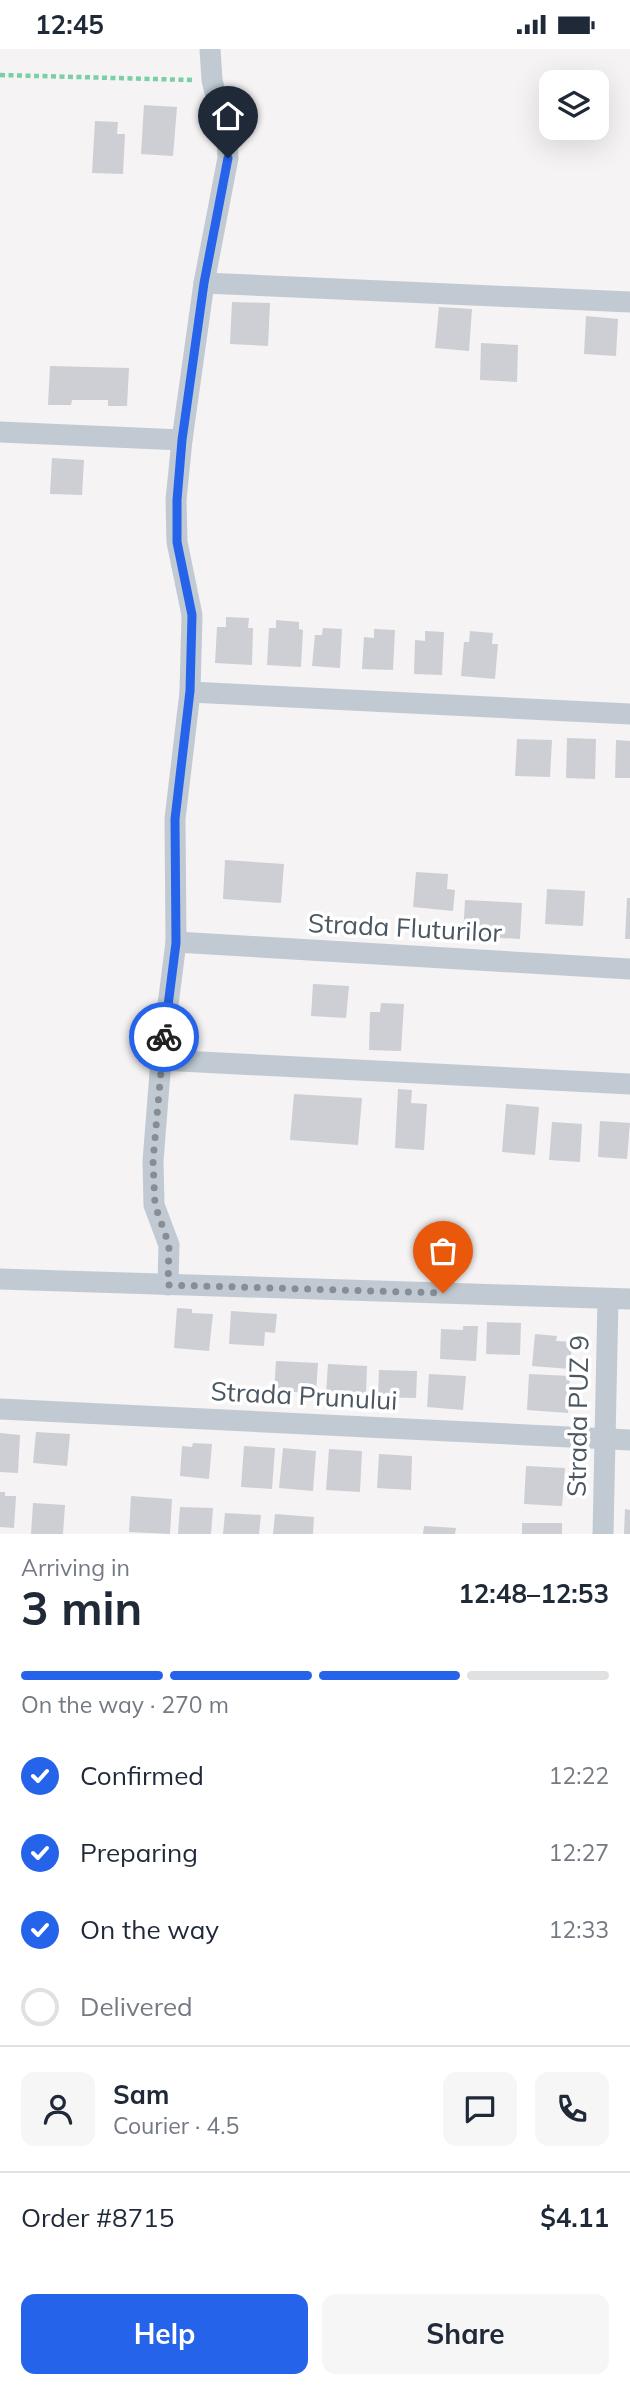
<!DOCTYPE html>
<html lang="en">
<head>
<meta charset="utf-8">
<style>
	:root { --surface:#fff; --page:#f6f6f7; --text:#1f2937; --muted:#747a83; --line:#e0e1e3; --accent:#2563eb }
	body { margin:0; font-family:Mulish,sans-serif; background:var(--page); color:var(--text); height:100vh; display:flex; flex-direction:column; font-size:26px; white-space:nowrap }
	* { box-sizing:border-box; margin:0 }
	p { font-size:23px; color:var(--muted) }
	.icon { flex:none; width:38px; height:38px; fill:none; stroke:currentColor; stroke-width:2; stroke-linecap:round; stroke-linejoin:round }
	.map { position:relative; height:1485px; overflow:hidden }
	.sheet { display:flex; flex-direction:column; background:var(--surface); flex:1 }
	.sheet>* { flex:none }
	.fabs { position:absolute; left:539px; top:21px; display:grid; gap:14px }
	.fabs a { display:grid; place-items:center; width:70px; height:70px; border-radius:14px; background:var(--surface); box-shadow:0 7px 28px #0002; font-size:35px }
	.pin { position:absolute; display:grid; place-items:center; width:60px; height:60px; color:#fff; margin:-72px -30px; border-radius:50% 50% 50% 0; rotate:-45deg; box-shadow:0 0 7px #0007 }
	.pin .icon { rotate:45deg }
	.courier { position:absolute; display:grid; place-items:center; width:70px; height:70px; margin:-35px; border:5px solid #2563eb; border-radius:50%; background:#fff; color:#222; box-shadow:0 2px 9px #0007 }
	.summary em { font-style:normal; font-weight:700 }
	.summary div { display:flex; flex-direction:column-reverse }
	.summary { display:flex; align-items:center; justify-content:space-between; height:119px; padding:0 21px }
	h1 { font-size:46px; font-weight:700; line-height:52px }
	.bar { display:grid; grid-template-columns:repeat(4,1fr); gap:10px 7px; align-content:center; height:84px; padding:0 21px }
	.bar i { height:9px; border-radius:5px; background:var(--line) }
	.bar .selected { background:var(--accent) }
	.bar p { grid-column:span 4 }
	.line { display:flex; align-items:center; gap:18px; padding:0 21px; border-top:2px solid var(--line) }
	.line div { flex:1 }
	.round { display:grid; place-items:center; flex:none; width:74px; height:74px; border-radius:14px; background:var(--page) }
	ol { padding:0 21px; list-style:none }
	li { display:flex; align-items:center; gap:21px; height:77px }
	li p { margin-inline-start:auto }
	li .icon { padding:7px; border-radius:50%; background:var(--accent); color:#fff; stroke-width:4 }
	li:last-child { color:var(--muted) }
	li i { width:38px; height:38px; border:4px solid var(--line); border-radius:50% }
	.button { display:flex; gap:14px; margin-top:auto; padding:14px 21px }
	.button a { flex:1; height:80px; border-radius:14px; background:var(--accent); color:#fff; font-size:28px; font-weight:700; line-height:80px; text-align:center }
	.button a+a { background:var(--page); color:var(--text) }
	.status { display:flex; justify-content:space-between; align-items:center; height:49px; padding:0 35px; background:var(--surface); direction:ltr }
	.status svg { height:19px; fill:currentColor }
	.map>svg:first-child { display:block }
	.building { fill:#cdcfd5 }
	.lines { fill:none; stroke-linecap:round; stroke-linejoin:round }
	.path { stroke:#7ad0a6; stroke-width:4.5; stroke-dasharray:5 3.5; stroke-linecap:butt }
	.street { stroke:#c1cad2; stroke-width:21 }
	.done { stroke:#868d94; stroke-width:7; stroke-dasharray:0 12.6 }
	.route { stroke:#2563eb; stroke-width:9 }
	.labels { text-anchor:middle; stroke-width:7; stroke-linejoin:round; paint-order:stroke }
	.street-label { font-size:26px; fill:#4a5661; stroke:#fff }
</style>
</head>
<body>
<div class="status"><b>12:45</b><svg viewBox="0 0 49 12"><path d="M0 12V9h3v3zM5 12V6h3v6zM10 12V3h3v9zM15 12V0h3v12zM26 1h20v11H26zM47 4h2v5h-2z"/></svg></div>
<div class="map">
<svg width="630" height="1485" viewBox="0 0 630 1485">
	<rect width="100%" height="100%" fill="#f5f3f3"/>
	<g class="building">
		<path d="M144,56l33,2 -4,49 -32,-2z"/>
		<path d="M95,72l23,1 -1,12h8l-2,40 -31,-1z"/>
		<path d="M232,253l38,1 -2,43 -38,-2z"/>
		<path d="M439,258l33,2 -3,42 -34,-3z"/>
		<path d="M586,267l32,3 -2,37 -32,-2z"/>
		<path d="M481,294l37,2 -1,37 -37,-2z"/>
		<path d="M50,317l79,2 -2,38h-19v-6h-36l-1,5h-23z"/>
		<path d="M52,409l32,2 -2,35 -32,-1z"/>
		<path d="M226,568l23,1 -1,10h5l-1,37 -37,-2 2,-36h9z"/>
		<path d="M276,571l23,2v7l4,1 -2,37 -34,-2 2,-37h7z"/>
		<path d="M323,579l19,1 -2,39 -28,-2 3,-31h7z"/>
		<path d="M374,580l21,1 -2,40 -31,-1 2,-32 10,1z"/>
		<path d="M425,582l19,1 -2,43 -28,-1 1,-34 10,1z"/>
		<path d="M470,582l23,2 -1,11h6l-3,35 -34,-3 3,-34h5z"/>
		<path d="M567,689l29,1 -1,40 -29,-1z"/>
		<path d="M517,690l35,1 -2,37 -35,-1z"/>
		<path d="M616,691l14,1v37h-15z"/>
		<path d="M225,811l59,4 -3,39 -58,-4z"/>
		<path d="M416,823l32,2 -1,15 8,1 -2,21 -40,-4z"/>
		<path d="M547,840l38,2 -2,35 -38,-2z"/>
		<path d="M627,849h3v41h-5z"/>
		<path d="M465,851l57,3 -2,36 -57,-3z"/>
		<path d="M313,935l36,2 -3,32 -35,-2z"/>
		<path d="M381,954l23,1 -3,47 -32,-1 1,-38h10z"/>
		<path d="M398,1040l14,1 -1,13 16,1 -3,46 -29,-2z"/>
		<path d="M294,1045l68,4 -4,47 -68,-5z"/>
		<path d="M506,1055l33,3 -4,48 -33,-3z"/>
		<path d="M600,1072l30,2 -3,36 -29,-2z"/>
		<path d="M552,1073l30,2 -2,38 -31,-2z"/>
		<path d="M177,1259l15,1v4l21,1 -4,37 -35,-3z"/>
		<path d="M231,1262l46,3 -2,19 -10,-1 -1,14 -35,-2z"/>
		<path d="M487,1273l34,1 -1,32 -34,-1z"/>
		<path d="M463,1277h15l-2,35 -36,-2 1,-30 22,1z"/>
		<path d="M535,1285l22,2 -1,5 16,1 -2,27 -38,-3z"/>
		<path d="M276,1312l42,2 -2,30 -42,-2z"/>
		<path d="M328,1315l39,2 -1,29 -40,-2z"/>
		<path d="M379,1321l38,1 -1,27 -38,-1z"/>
		<path d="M429,1325l37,2 -3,34 -36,-3z"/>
		<path d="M529,1325l41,2 -2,37 -41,-3z"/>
		<path d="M36,1383l34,2 -3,32 -34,-3z"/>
		<path d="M0,1384l20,2 -2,38 -18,-1z"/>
		<path d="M193,1394l19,1 -3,35 -29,-3 2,-30 10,1z"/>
		<path d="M244,1397l31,2 -3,41 -31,-2z"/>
		<path d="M283,1399l33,3 -3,40 -34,-3z"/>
		<path d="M329,1400l33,2 -2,41 -34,-2z"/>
		<path d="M379,1405l33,2 -1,34 -34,-2z"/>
		<path d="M526,1417l39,2 -3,38 -38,-2z"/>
		<path d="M0,1443h5v4h11l-2,32 -14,-1z"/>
		<path d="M131,1447l41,3 -2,35 -41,-2z"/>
		<path d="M33,1454l32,2 -2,29h-32z"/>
		<path d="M180,1458l33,1 -2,26h-33z"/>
		<path d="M625,1460l5,1v24h-6z"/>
		<path d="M225,1464l36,2 -2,19h-36z"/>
		<path d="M275,1465l39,3 -1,17h-40z"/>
		<rect x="522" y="1474" width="40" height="11"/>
		<path d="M424,1477l32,2 -1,6h-32z"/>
	</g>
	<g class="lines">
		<path class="path" d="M0,26l192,5"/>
		<g class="street">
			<path d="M204,234l426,19"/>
			<path d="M0,383l182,8"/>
			<path d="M190,643l440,22"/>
			<path d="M176,893l454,27"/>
			<path d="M161,1011l469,24"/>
			<path d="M0,1230l630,20"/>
			<path d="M168,1236l1,-40 -15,-40 -1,-44 8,-101 15,-118 -1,-123 15,-127 2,-77 -15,-73 -1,-42 6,-60 22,-157 24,-125 -1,-18 -15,-60 -2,-31"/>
			<path d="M0,1360l630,31"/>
			<path d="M603,1485l5,-235"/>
		</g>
	</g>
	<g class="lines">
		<path class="done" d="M164,988l-11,124 2,44 14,40 -1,40 275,8"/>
		<path class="route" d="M164,988l12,-94 -1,-124 15,-128 2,-76 -15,-73v-42l5,-60 22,-157 24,-125"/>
	</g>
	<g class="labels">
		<g class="street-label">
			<text transform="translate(405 879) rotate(3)" y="9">Strada Fluturilor</text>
			<text transform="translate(304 1347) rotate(3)" y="9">Strada Prunului</text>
			<text transform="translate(578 1367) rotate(-89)" y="9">Strada PUZ 9</text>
		</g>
	</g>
</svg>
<div class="fabs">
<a><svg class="icon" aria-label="layers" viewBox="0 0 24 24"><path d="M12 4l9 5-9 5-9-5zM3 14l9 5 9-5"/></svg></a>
</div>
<div class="pin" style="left:443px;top:1244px;background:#ea580c"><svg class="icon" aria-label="bag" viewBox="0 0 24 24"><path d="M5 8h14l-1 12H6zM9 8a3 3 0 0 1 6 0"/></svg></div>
<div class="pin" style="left:228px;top:109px;background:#1f2937"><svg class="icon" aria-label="home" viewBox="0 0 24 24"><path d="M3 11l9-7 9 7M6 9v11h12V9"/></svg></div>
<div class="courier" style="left:164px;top:988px"><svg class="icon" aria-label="bike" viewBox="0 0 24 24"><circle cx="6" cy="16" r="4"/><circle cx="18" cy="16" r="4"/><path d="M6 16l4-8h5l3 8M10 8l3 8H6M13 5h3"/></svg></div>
</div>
<section class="sheet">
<div class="summary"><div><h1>3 min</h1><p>Arriving in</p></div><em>12:48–12:53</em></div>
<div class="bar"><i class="selected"></i><i class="selected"></i><i class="selected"></i><i></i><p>On the way · 270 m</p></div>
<ol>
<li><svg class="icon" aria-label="check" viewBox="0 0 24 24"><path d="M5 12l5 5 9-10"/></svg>Confirmed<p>12:22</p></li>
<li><svg class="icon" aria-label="check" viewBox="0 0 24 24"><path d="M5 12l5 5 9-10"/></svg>Preparing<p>12:27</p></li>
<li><svg class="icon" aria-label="check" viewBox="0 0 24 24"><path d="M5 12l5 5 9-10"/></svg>On the way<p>12:33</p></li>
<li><i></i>Delivered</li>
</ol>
<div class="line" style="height:126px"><a class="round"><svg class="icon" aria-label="person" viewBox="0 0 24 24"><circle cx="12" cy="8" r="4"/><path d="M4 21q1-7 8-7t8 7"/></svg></a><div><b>Sam</b><p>Courier · 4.5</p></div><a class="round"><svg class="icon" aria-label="chat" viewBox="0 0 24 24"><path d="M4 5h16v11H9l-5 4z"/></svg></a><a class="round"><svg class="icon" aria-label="phone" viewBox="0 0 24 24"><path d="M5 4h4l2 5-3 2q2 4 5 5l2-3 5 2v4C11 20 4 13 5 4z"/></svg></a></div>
<div class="line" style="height:91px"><div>Order #8715</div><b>$4.11</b></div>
<div class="button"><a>Help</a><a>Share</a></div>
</section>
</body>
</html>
